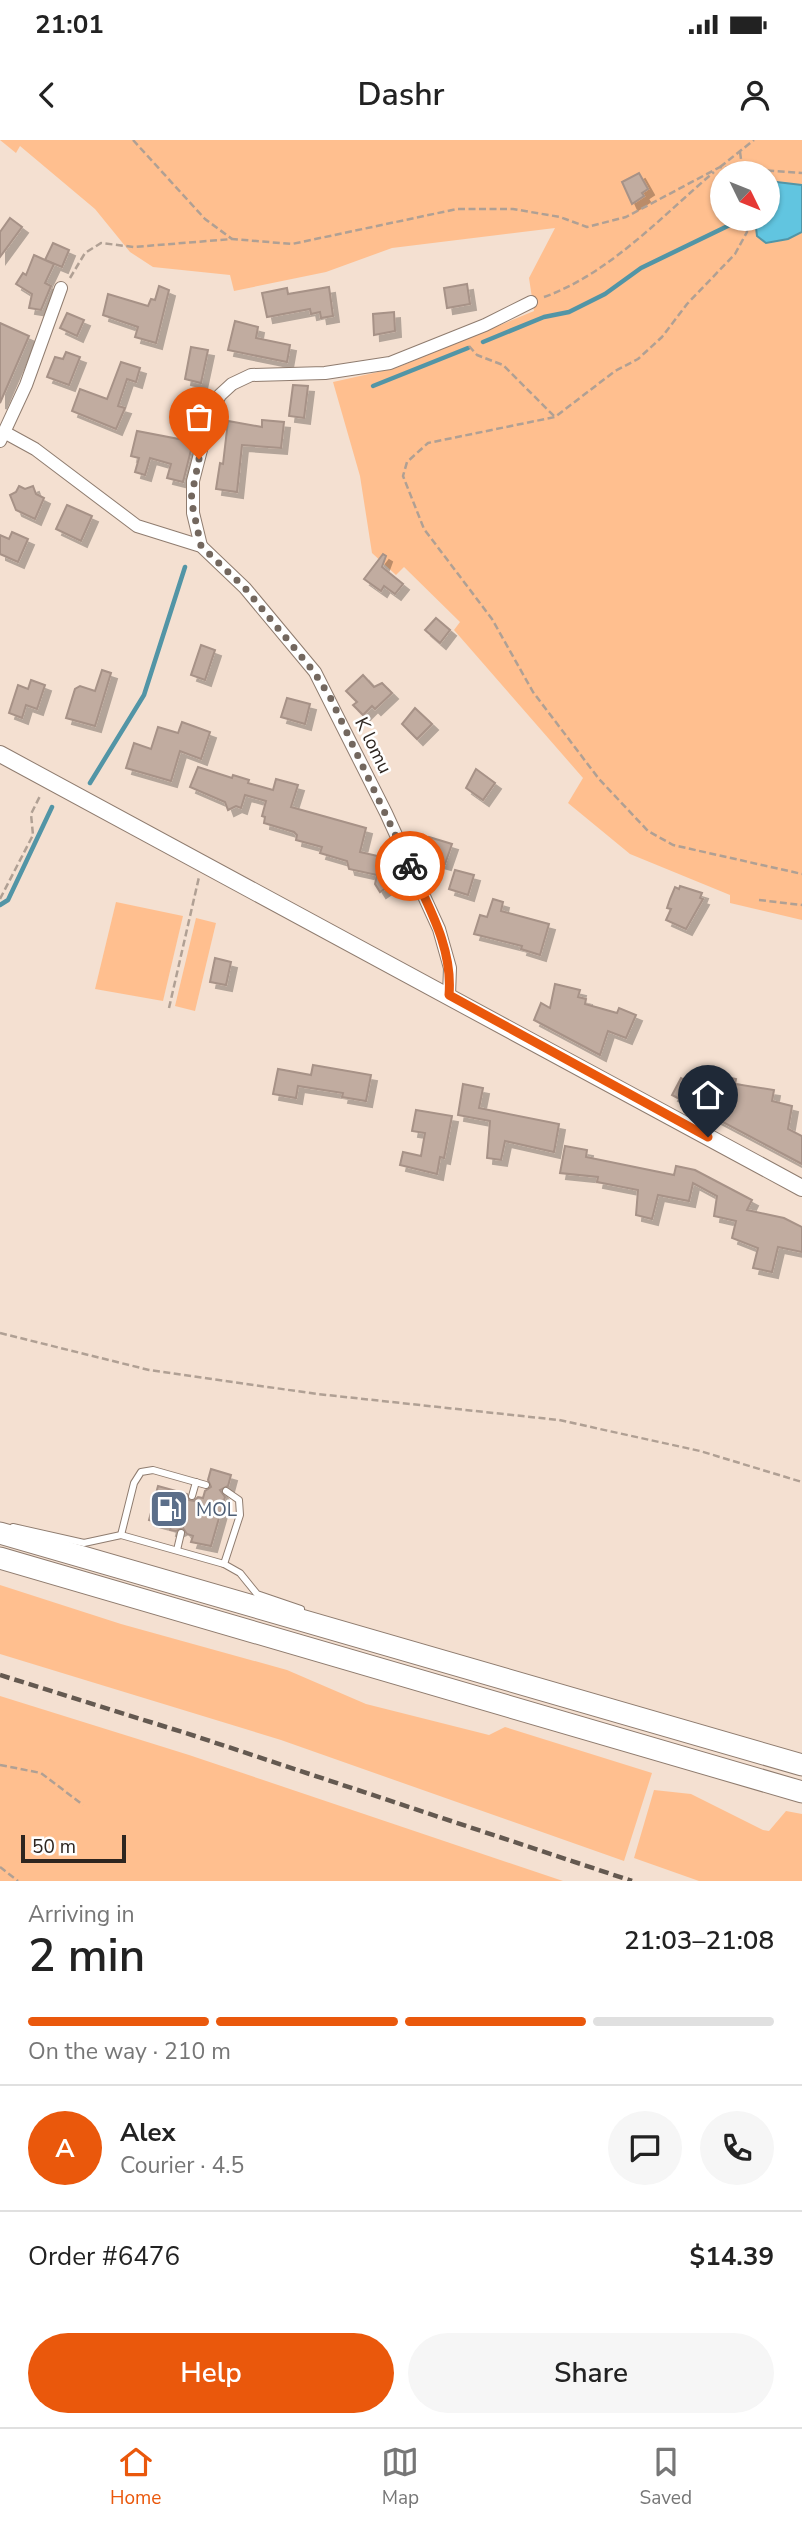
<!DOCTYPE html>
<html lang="en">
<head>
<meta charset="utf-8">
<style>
	:root { --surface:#fff; --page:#f6f6f6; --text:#222; --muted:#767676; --line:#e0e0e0; --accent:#ea580c }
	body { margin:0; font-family:"Nunito Sans",sans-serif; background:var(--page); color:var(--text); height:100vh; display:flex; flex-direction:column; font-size:26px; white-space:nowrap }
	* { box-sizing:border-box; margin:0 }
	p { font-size:23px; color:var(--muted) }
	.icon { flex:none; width:38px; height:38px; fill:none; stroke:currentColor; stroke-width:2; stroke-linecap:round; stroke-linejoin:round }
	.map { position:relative; height:1741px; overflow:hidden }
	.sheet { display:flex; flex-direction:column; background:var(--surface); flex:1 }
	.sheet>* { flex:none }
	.needle { width:46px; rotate:133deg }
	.buttons { position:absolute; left:710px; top:21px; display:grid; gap:14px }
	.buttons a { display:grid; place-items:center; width:70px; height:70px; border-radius:50%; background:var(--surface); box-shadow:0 2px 5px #0004; font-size:35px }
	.scale { position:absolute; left:21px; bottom:18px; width:105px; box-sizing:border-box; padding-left:7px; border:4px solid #2e2620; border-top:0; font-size:19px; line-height:24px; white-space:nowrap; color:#2e2620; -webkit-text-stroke:5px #fff; paint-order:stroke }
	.pin { position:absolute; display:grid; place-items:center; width:60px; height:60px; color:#fff; margin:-72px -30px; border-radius:50% 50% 50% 0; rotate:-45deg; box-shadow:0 0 7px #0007 }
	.pin .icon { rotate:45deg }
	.courier { position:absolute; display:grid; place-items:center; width:70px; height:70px; margin:-35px; border:5px solid #ea580c; border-radius:50%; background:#fff; color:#222; box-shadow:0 2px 9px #0007 }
	.overview em { font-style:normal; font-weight:600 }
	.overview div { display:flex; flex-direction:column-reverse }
	.overview { display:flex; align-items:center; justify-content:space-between; height:119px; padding:0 28px }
	h1 { font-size:46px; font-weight:600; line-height:52px }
	.bar { display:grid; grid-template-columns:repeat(4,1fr); gap:10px 7px; align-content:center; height:84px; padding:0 28px }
	.bar i { height:9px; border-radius:5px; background:var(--line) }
	.bar .current { background:var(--accent) }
	.bar p { grid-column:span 4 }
	.line { display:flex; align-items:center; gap:18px; padding:0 28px; border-top:2px solid var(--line) }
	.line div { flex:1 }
	.round { display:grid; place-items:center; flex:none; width:74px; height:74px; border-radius:37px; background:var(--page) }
	.cta { display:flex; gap:14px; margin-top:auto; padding:14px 28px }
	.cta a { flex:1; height:80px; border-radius:42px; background:var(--accent); color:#fff; font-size:28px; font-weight:600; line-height:80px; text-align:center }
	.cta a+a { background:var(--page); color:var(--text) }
	.status { display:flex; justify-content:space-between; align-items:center; height:49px; padding:0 35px; background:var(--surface); direction:ltr }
	.status svg { height:19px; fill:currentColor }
	header { display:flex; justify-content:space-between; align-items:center; height:91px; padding:0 28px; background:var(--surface); font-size:32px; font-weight:600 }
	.tabs { display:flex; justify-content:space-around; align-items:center; height:98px; border-top:2px solid var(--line); background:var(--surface); font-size:19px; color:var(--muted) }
	.tabs a { display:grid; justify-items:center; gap:4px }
	.tabs .current { color:var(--accent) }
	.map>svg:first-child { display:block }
	.green { fill:#ffbf8f; fill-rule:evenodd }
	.water { fill:#61c5e0; stroke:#5295a6; stroke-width:2 }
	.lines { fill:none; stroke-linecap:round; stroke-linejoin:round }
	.stream { stroke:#5295a6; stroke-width:4.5 }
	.building { fill:#c1aca0; stroke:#a79287; stroke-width:2; filter:url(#shadow) }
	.service-casing { stroke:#8f7c6f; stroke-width:8 }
	.minor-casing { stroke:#8f7c6f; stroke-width:14 }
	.tertiary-casing { stroke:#8f7c6f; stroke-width:18 }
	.trunk-casing { stroke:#8f7c6f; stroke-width:23 }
	.path { stroke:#b0a094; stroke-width:2.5; stroke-dasharray:7 3.5; stroke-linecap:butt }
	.service { stroke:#fff; stroke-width:6 }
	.minor { stroke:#fff; stroke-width:12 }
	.tertiary { stroke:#fff; stroke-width:16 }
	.trunk { stroke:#fff; stroke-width:21 }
	.rail { stroke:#645950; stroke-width:4.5; stroke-dasharray:10 5; stroke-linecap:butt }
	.done { stroke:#73675e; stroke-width:7; stroke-dasharray:0 12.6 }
	.route { stroke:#ea580c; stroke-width:9 }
	.labels { text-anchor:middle; stroke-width:5; stroke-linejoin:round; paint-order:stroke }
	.street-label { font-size:19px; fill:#2e2620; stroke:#fff }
	.service-label { font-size:19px; fill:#4e5e75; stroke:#fff; text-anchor:start }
</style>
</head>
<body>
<div class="status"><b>21:01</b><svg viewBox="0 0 49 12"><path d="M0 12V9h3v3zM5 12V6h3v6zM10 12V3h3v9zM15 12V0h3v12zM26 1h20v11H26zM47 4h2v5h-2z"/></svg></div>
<header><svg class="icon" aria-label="back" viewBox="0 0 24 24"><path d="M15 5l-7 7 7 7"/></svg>Dashr<svg class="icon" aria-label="person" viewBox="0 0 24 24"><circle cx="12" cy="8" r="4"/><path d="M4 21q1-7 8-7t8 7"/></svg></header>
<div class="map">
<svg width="802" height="1741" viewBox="0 0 802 1741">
	<defs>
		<filter id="shadow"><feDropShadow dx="6" dy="6" stdDeviation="0" flood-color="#0004"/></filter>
	</defs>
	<rect width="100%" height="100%" fill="#f4e0d1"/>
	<g class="green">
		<path d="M0,0h802v780l-72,-17v-8l-100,-41 -62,-51 15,-25 -129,-148 6,-8 -56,-55 -8,8 -24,-22 -12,-77 -27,-94 63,-14 138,-57 -5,-33 26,-50 -163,20 -66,24 -92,19 -4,-16 -77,-8 -23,-15 -35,-43 -75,-63 -4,7zM723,33h45v46h-45z"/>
		<path d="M116,762l67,14 -20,85 -68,-12z"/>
		<path d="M196,778l20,5 -21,88 -20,-5z"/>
		<path d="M0,1445l121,39 166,46 79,34 123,31 16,-8 147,46 -28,88 -343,-121 -281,-86z"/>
		<path d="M0,1556l189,59 374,126h-563z"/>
		<path d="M654,1650l37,4 72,36 6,1 17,-20 16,3v67h-103l-65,-23z"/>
	</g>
	<path class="water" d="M768,41l34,4v47l-14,7 -22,4 -9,-7 -2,-17h13z"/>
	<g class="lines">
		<g class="stream">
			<path d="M751,80l4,-1"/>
			<path d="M483,202l61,-25 25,-5 36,-18 36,-26 95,-46"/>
			<path d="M373,246l95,-38"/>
			<path d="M90,643l54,-88 41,-128"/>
			<path d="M0,765l8,-5 44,-93"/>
		</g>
	</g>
	<g class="building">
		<path d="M639,33l9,16 -6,4 2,3 -12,8 -10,-22z"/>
		<path d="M10,78l12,9 -22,30v-25z"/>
		<path d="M53,103l16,7 -7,17 -17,-7z"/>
		<path d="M34,115l20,9 -9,19 6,3 -10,24 -12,-2 3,-14 -16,-10 7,-11 3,2z"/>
		<path d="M467,144l3,20 -23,4 -3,-20z"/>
		<path d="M159,146l10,4 -13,53 -21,-6 3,-10 -35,-12 5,-21 40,12 3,-7 4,1z"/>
		<path d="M329,147l4,29 -12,2 -1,-6 -9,2 -1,-5 -43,8 -5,-24 25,-5 1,6z"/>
		<path d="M394,172l1,19 -21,4 -1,-21z"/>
		<path d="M67,173l17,7 -7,16 -17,-8z"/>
		<path d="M235,181l23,6 -2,11 34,7 -3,17 -59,-12z"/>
		<path d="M0,183l29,13 -29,67z"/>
		<path d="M191,207l17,3 -7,33 -16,-4z"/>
		<path d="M66,212l14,5 -11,28 -22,-8 8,-20 8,2z"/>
		<path d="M121,222l19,6 -4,14 -9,-3 -9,27 7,2 -9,21 -44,-18 8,-22 27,10z"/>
		<path d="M293,245l15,1 -4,32 -15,-2z"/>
		<path d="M193,275l5,7 -15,60 -16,-4 4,-14 -21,-6 -5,17 -10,-3 4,-14 -8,-2 6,-25 42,8 7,-22z"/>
		<path d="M262,280l22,2 -3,26 -39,-3 -5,47 -21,-3 4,-26 3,1 5,-43 34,6z"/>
		<path d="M19,346l6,3 8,-3 3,8 8,4 -9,21 -19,-9 -6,-15 6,-3z"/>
		<path d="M67,365l25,11 -11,25 -25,-12z"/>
		<path d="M12,392l16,7 -10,23 -18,-8v-19l9,4z"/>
		<path d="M383,414l3,2 -4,11 21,17 -8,10 -11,-8 -3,5 -17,-12z"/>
		<path d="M436,478l14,12 -10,13 -15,-13z"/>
		<path d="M201,505l14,5 -10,30 -14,-5z"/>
		<path d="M102,530l9,3 -16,53 -29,-8 9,-29 5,-3 15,5z"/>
		<path d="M363,535l11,12 8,-4 10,10 -17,16 -3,-3 -9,9 -10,-10 4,-3 -11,-11z"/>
		<path d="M31,540l14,5 -8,24 -11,-4 -4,13 -13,-5 9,-28 10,4z"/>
		<path d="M287,558l23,6 -5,20 -24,-7z"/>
		<path d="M415,568l17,16 -15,15 -15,-15z"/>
		<path d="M182,582l28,10 -9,27 -21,-8 -9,30 -45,-13 8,-25 17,6 7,-22 20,6z"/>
		<path d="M198,627l34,11 1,-3 16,5 -1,3 25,7 3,-11 22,6 -7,22 75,21 -6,24 35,8 -2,7 10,8 -5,16 -12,-3 -6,4 -5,-8 2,-9 -28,-6 -2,-8 -27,-8 2,-6 -26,-7 1,-5 -3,-3 -30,-9 1,-6 -3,-1 4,-15 -21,-6 -4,13 -5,-2 -8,4 -3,-8 -35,-15z"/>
		<path d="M476,629l19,14 -12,17 -17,-12z"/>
		<path d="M429,697l23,7 -7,20 -22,-6z"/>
		<path d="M455,730l19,5 -6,20 -19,-6z"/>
		<path d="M680,746l22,7 -2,5 3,1 -17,30 -20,-9 5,-11 -4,-1 3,-9 5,-12 4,2z"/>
		<path d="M493,759l10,3 -2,9 48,13 -9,31 -19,-6 1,-3 -48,-12 6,-19 7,2z"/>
		<path d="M215,818l16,4 -5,23 -16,-3z"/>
		<path d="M555,844l25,6 -2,7 8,2 -1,5 32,9 2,-5 17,7 -10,23 -18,-7 -8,24 -66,-35 7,-17 9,5z"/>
		<path d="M313,925l58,10 -5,26 -24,-4 1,-4 -45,-7 -2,12 -23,-4 5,-25 33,6z"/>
		<path d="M717,935l19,4 -1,5 39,6 -2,11 20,5 -4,23 14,7v28l-130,-69 9,-17 32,17z"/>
		<path d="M463,944l20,4 -4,20 80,16 -5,28 -49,-11 -4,19 -14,-2 3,-37 -32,-6z"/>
		<path d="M416,970l36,6 -8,42 -4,-1 -3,17 -37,-9 3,-13 18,4 4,-23 -13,-2z"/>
		<path d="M565,1006l22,4 -1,7 88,18 2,-9 19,4 57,30 -5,10 37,8 18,9v25l-24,-5 -6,25 -19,-4 5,-20 -26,-10 4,-17 -22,-5 3,-20 -24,-13 -4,18 -31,-6 -6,24 -16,-4 2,-25 -41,-8 1,-5 -38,-4z"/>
		<path d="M211,1329l20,6 -3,11 -8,4 5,7 -14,49 -20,-4 2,-6 -6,-2 -4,-6 -7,3 -6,-1 1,-4 -22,-6 9,-34 29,8 1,6 6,1 4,-4 5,1 2,-7 6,-4 -3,-7z"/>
	</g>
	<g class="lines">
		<g class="service-casing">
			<g id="service">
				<path d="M192,1356l4,-14"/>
				<path d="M13,1387l71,16 37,-8 103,29 16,9 17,21 44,15"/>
				<path d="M121,1395l13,-52 7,-11 12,-2 53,15"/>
				<path d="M177,1410l4,-17"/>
				<path d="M224,1424l16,-49 -1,-15 -13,-9"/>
			</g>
		</g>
		<g class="minor-casing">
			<g id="minor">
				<path d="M4,292l31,17 102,77 64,20 44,42 70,84 71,141 53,116 11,39 -1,27"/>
				<path d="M0,301l26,-56 35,-97"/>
				<path d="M201,406l-8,-33v-32l17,-66 10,-20 12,-11 19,-9 74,-2 65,-10 95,-38 46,-23"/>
			</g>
		</g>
		<g class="tertiary-casing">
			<path id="tertiary" d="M0,614l802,434"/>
		</g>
		<g class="trunk-casing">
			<g id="trunk">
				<path d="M0,1393l802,232"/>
				<path d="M0,1418l802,234"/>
			</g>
		</g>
		<g class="path">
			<path d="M133,0l72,79 27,20"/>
			<path d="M740,12l3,21"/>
			<path d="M720,27l34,-27"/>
			<path d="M746,79l1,13 -12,22 -48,50 -25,33 -24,22 -23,12 -60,46 -127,26 -21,19 -4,14 21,53 68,90 41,73 66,87 49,52 25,14 129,29"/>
			<path d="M70,138l15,-25 16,-10 33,4 98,-8 60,5 165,-35h56l47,8 27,10 39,-10 94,-50 82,6"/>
			<path d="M544,157c65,-23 118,-81 170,-125"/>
			<path d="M469,206l8,9 26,10 51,51"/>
			<path d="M0,759l33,-64 -2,-21 10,-20"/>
			<path d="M759,760l43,5"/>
			<path d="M169,868l30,-131"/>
			<path d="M0,1193l149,37 168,24 242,26 141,31 102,31"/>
			<path d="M0,1625l41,8 42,32"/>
			<path d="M0,1727l18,14"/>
		</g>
		<use href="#service" class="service"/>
		<use href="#minor" class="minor"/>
		<use href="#tertiary" class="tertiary"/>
		<use href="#trunk" class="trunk"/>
		<path class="rail" d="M0,1535l195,61 437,145"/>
	</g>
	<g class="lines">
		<path class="done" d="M199,319l-8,40 10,47 44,42 69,84 16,25 80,169"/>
		<path class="route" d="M410,726c19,42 43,82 39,129l259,142"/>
	</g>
	<defs>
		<g id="fuel-square" transform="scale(2.0125)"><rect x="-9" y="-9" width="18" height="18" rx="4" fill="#5c6f8a" stroke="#fff"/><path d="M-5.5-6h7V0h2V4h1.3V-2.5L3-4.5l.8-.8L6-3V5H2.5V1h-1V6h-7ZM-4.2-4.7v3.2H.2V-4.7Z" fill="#fff"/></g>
	</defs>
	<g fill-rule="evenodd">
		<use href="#fuel-square" x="169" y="1369"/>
	</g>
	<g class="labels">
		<g class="street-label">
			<text transform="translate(374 605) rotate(64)" y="7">K lomu</text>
		</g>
		<g class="service-label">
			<text x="196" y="1376">MOL</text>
		</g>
	</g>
</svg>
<div class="buttons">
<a><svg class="needle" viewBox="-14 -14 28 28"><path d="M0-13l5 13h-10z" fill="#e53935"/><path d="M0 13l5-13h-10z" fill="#767676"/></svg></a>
</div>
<div class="scale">50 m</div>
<div class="pin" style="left:199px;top:319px;background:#ea580c"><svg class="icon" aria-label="bag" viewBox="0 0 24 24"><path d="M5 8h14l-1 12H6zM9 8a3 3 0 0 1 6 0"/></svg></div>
<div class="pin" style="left:708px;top:997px;background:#1f2937"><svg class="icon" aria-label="home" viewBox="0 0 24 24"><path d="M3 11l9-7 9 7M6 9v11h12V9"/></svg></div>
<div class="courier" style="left:410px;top:726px"><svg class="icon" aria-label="bike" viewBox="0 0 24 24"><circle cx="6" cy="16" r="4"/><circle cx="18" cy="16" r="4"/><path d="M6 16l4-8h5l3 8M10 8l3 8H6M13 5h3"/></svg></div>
</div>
<section class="sheet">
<div class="overview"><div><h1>2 min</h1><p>Arriving in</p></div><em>21:03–21:08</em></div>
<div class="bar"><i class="current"></i><i class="current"></i><i class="current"></i><i></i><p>On the way · 210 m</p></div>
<div class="line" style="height:126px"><b class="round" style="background:var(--accent);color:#fff">A</b><div><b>Alex</b><p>Courier · 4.5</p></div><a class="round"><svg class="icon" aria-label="chat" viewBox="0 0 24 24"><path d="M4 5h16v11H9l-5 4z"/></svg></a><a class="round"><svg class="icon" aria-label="phone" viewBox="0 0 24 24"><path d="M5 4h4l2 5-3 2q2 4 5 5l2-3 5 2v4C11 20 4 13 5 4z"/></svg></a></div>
<div class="line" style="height:91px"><div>Order #6476</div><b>$14.39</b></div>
<div class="cta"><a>Help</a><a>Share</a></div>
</section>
<nav class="tabs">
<a class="current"><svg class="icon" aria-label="home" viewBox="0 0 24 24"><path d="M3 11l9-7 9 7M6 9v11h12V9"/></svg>Home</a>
<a><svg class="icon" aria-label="map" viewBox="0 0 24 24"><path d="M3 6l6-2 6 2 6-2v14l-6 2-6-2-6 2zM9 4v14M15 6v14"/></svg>Map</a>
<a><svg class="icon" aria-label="saved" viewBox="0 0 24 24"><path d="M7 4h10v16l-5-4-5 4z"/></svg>Saved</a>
</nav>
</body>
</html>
